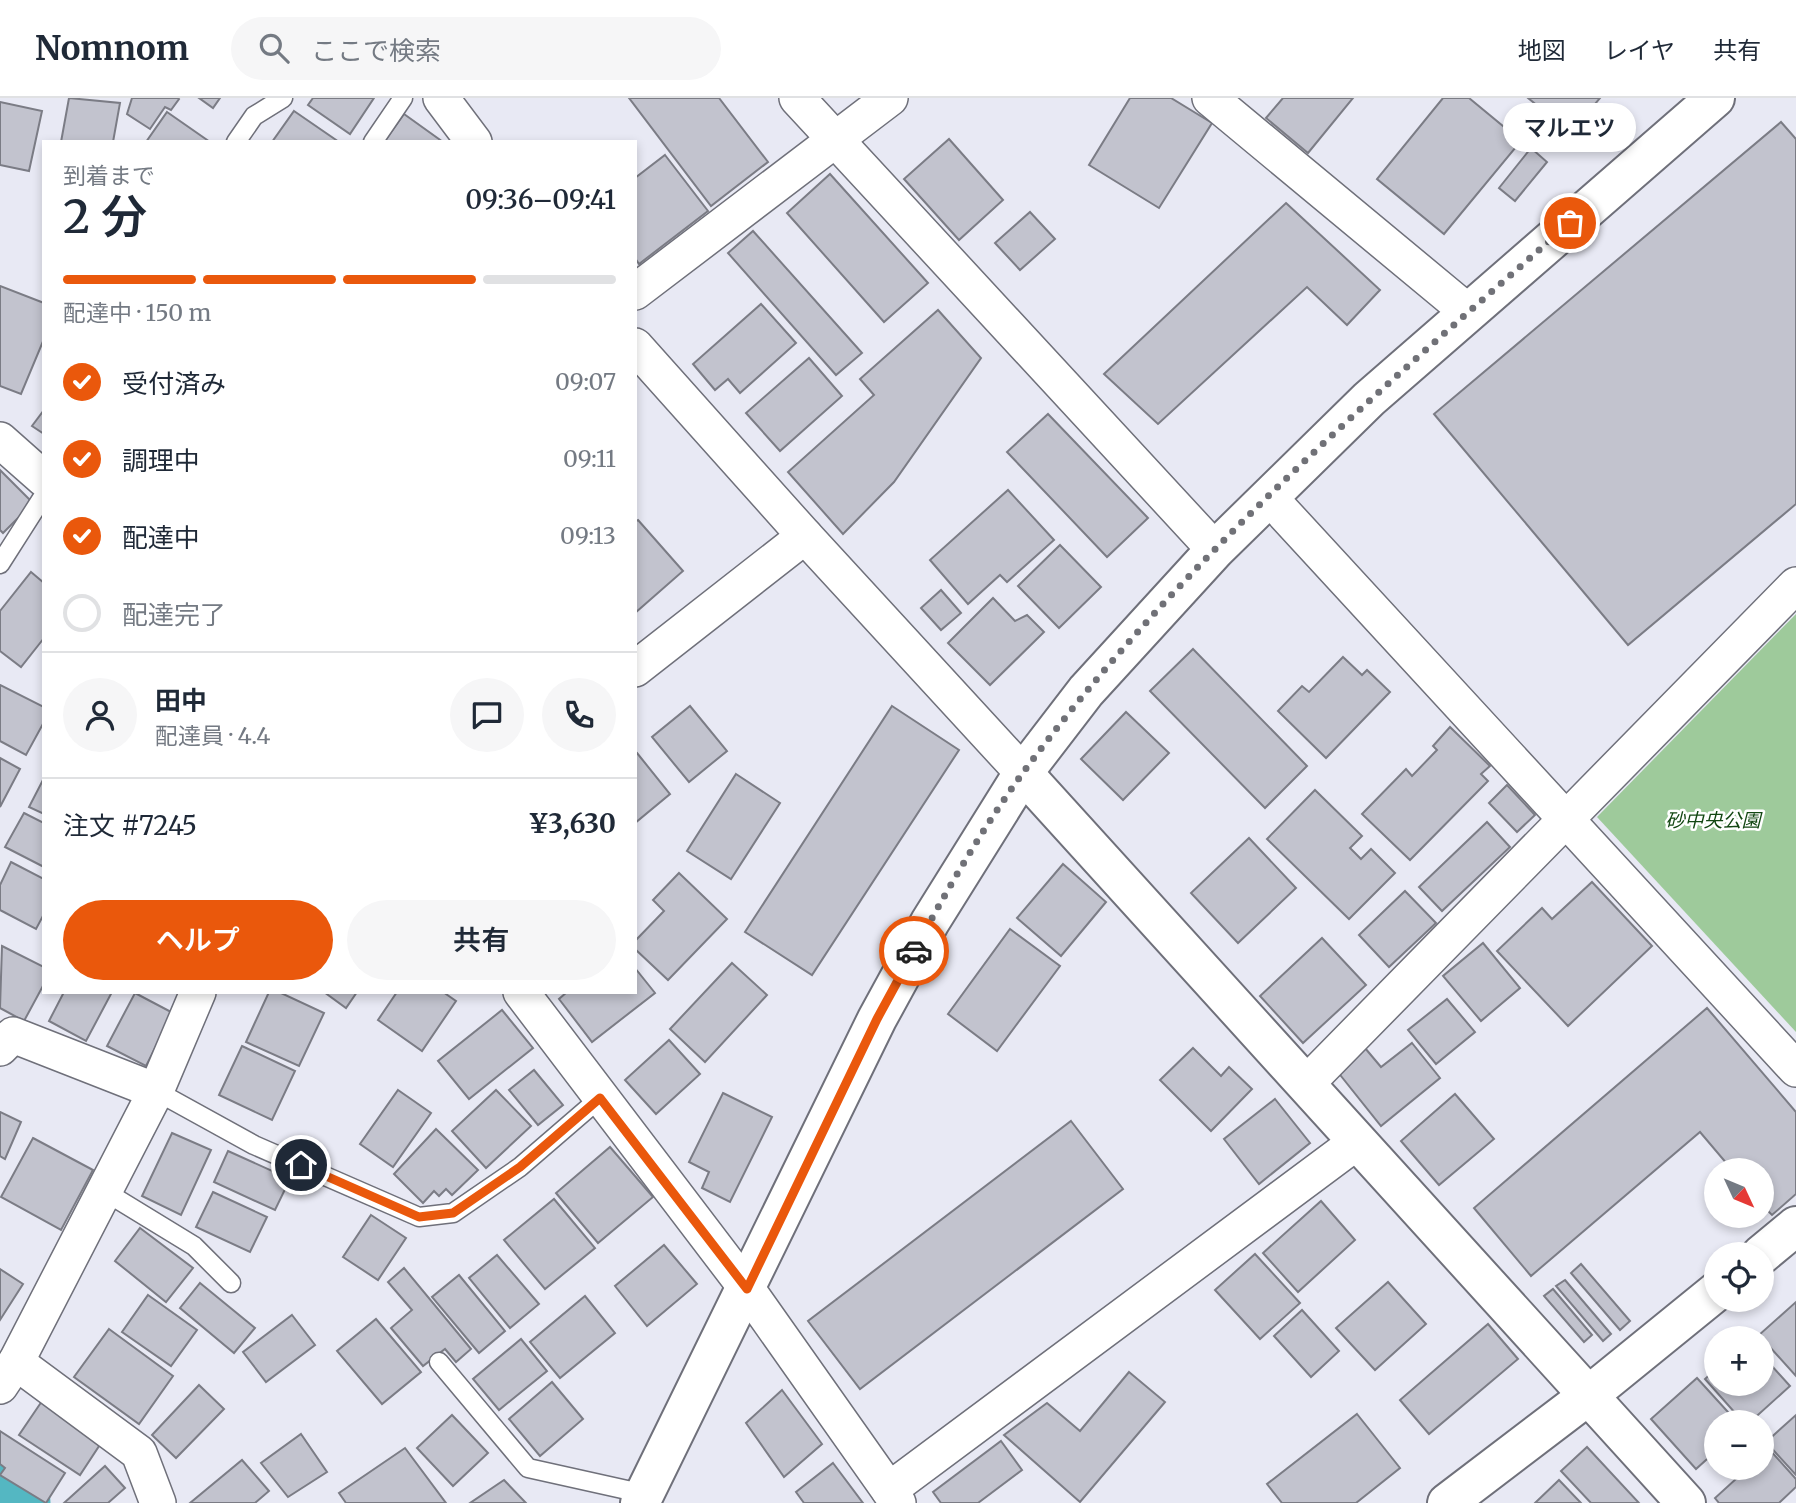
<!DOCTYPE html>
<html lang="ja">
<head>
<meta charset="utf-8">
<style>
	:root { --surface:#fff; --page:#f6f6f7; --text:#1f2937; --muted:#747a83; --line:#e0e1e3; --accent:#ea580c }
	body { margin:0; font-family:Merriweather,"Noto Sans JP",serif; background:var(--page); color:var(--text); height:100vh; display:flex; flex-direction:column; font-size:26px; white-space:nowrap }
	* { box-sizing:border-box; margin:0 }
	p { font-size:23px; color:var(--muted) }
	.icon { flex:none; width:38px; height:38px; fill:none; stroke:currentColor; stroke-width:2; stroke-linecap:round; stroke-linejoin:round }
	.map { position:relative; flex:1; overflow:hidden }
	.panel { position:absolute; left:42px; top:42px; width:595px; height:854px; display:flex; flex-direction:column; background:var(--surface); border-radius:0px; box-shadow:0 4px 10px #0003 }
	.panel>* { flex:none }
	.needle { width:46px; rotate:134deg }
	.controls { position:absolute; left:1704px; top:1060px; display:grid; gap:14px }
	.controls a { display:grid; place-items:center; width:70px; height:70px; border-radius:50%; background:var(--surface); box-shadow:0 4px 10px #0003; font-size:35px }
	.pin { position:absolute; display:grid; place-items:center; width:60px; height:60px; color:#fff; margin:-30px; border:4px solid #fff; border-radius:50%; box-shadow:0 2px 7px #0007 }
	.courier { position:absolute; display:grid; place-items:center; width:70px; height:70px; margin:-35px; border:5px solid #ea580c; border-radius:50%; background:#fff; color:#222; box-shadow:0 2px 9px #0007 }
	.bubble { position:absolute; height:49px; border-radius:24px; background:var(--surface); box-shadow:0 4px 10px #0003; font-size:23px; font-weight:600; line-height:49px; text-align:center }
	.overview em { font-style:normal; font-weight:600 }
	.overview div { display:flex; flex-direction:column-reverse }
	.overview { display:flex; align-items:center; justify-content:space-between; height:119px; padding:0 21px }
	h1 { font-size:46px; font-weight:600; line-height:52px }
	.bar { display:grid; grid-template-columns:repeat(4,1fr); gap:10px 7px; align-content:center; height:84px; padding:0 21px }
	.bar i { height:9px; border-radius:5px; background:var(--line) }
	.bar .selected { background:var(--accent) }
	.bar p { grid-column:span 4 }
	.line { display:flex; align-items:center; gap:18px; padding:0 21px; border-top:2px solid var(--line) }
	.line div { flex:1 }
	.round { display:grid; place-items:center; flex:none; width:74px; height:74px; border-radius:37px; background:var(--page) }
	ol { padding:0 21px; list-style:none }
	li { display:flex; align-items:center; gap:21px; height:77px }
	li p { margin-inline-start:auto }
	li .icon { padding:7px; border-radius:50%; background:var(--accent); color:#fff; stroke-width:4 }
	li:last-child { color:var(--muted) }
	li i { width:38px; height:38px; border:4px solid var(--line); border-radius:50% }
	.primary-button { display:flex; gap:14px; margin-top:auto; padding:14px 21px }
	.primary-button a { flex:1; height:80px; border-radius:42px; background:var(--accent); color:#fff; font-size:28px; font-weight:600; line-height:80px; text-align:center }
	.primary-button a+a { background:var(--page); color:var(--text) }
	header { display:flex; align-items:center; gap:42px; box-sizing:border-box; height:98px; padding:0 35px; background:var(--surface); border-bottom:2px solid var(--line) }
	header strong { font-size:33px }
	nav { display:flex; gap:38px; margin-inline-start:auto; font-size:24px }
	.search { width:490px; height:63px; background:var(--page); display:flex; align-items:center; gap:18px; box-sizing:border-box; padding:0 24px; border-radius:38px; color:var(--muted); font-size:26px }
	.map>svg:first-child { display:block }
	.green { fill:#9eca9b }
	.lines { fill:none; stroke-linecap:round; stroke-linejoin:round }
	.river { stroke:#54b7c2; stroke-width:77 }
	.building { fill:#c2c3ce; stroke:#7b7c85; stroke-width:2 }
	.lane-casing { stroke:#6f707a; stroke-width:21 }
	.street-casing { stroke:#6f707a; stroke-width:38 }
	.secondary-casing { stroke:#6f707a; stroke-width:42 }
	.lane { stroke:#fff; stroke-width:18 }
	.street { stroke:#fff; stroke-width:35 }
	.secondary { stroke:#fff; stroke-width:38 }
	.done { stroke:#707177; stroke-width:7; stroke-dasharray:0 12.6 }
	.route { stroke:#ea580c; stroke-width:9 }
	.labels { text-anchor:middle; stroke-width:5; stroke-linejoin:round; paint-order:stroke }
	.park-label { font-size:19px; font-style:italic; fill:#134713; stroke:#fff }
</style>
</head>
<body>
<header>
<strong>Nomnom</strong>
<div class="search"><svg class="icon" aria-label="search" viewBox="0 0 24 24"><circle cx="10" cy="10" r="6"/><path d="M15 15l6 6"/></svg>ここで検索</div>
<nav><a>地図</a><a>レイヤ</a><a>共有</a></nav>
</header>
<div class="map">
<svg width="1796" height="1405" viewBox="0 0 1796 1405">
	<rect width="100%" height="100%" fill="#e8e9f4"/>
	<path class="green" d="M1796,516v418l-199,-215z"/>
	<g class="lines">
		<path class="river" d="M0,1397l12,8"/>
	</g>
	<g class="building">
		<path d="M69,0l51,5 -7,39h-52z"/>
		<path d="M132,0h46l1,1 -8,11 -6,-3 -15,22 -23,-15z"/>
		<path d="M199,0h21l-7,10z"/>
		<path d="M313,0h61l-24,36 -42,-29z"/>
		<path d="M629,0h90l49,64 -57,44z"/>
		<path d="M1130,0h41l41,25 -53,85 -70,-43z"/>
		<path d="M1283,0h70l-45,55 -42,-35z"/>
		<path d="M1443,0h26l52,43 -77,93 -67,-55z"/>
		<path d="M1528,0h72l-29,35z"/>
		<path d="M0,4l42,9 -13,60 -29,-6z"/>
		<path d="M294,13l45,31h-67z"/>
		<path d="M167,14l43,30h-64z"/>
		<path d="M404,16l39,28h-59z"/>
		<path d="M1781,24l15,17v365l-168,141 -194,-231z"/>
		<path d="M949,41l54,61 -44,40 -55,-61z"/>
		<path d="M1531,50l16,14 -32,39 -16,-13z"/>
		<path d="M665,57l43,56 -69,53 -4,-6v-80z"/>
		<path d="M830,76l98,109 -44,39 -97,-109z"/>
		<path d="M1286,105l94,87 -33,35 -40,-38 -149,137 -54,-50z"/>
		<path d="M1030,114l25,27 -35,31 -25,-27z"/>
		<path d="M753,133l109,122 -26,22 -108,-122z"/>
		<path d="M0,188l44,17v36l-23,55 -21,-8z"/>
		<path d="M761,206l35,39 -56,50 -12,-14 -13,11 -22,-26z"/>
		<path d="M938,212l43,48 -87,124 -51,52 -55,-62 86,-77 -14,-16z"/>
		<path d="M809,260l33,38 -62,55 -34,-38z"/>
		<path d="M44,312v24l-12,-8z"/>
		<path d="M1048,316l100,104 -41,39 -100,-105z"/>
		<path d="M0,372l33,33 -30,30 -3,-3z"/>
		<path d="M1008,392l46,50 -47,42 -7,-7 -32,29 -38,-44z"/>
		<path d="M638,422l45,51 -48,42v-91z"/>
		<path d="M1060,447l41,42 -42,41 -41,-42z"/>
		<path d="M31,474l13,11v55l-23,29 -21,-16v-40z"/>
		<path d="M941,492l20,23 -20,17 -20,-22z"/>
		<path d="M993,500l22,23 12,-6 17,17 -54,53 -42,-42z"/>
		<path d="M1193,551l114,117 -42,42 -115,-117z"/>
		<path d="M1343,559l19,18 5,-5 23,22 -64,66 -48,-47 24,-25 7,6z"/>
		<path d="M0,587l44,22v15l-18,33 -26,-14z"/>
		<path d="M690,608l37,45 -38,31 -37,-45z"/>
		<path d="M892,608l67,44 -147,225 -67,-43z"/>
		<path d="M1126,614l43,41 -46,47 -42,-41z"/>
		<path d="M1450,629l40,39 -9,8 7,7 -78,79 -48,-46 44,-45 6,7 25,-26 -4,-4z"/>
		<path d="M637,655l33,41 -35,29v-69z"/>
		<path d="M0,660l20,11 -20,38z"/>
		<path d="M736,676l44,29 -49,76 -44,-28z"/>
		<path d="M44,680v36l-15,-7z"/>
		<path d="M1507,687l28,30 -18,17 -28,-29z"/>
		<path d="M1315,692l47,46 -12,12 11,11 10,-10 24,24 -46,46 -82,-80z"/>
		<path d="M24,715l20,10v44l-39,-20z"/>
		<path d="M1487,724l23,25 -68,64 -23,-24z"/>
		<path d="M1249,740l47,50 -58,55 -47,-50z"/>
		<path d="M11,764l33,17v35l-8,15 -36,-19v-25z"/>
		<path d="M1063,766l43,38 -45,54 -44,-38z"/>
		<path d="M679,775l48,46 -59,61 -33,-31v-8l29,-30 -11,-11z"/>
		<path d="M1592,784l60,64 -84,80 -71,-75 45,-43 10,11z"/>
		<path d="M1405,793l31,32 -47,44 -30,-32z"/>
		<path d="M1010,831l50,37 -63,85 -49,-37z"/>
		<path d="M1322,840l44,47 -63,58 -43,-47z"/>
		<path d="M1483,845l37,45 -39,33 -38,-45z"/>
		<path d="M2,848l42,21v17l-20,37 -24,-13z"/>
		<path d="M732,865l35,32 -62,67 -35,-33z"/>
		<path d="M635,870l20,25 -63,49 -33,-43 8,-7h68z"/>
		<path d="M64,894h48l-26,49 -37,-20z"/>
		<path d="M269,894h10l45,21 -25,53 -53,-24z"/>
		<path d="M324,894h33l-11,16z"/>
		<path d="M397,894h46l13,9 -34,50 -44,-31z"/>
		<path d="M135,895l38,20 -27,53 -39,-20z"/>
		<path d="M1447,901l28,33 -39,32 -28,-34z"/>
		<path d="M1707,910l89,104v82l-24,21 -10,-10v-34h-29l-33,-39 -169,144 -57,-68z"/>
		<path d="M502,912l31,38 -64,51 -31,-38z"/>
		<path d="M669,942l31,34 -44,40 -31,-34z"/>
		<path d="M1412,945l28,35 -59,48 -44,-55 28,-23 16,19z"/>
		<path d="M242,948l53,25 -23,49 -53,-25z"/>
		<path d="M1193,950l28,28 8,-9 23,22 -41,42 -51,-51z"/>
		<path d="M534,972l29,35 -25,20 -29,-35z"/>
		<path d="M398,992l33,23 -38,54 -33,-23z"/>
		<path d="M496,992l35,36 -45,42 -34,-37z"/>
		<path d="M723,995l49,24 -42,85 -28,-14 7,-16 -20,-10z"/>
		<path d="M1455,996l39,45 -55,46 -38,-44z"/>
		<path d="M1275,1001l35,44 -51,41 -35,-45z"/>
		<path d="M0,1014l21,10 -16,37 -5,-3z"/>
		<path d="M1071,1023l52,68 -263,200 -52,-68z"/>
		<path d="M436,1031l42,41 -26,25 -6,-6 -7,7 -5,-5 -11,12 -29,-29z"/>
		<path d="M172,1035l39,17 -30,65 -39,-19z"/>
		<path d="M33,1040l60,32 -32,60 -60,-33z"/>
		<path d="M610,1049l43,50 -55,46 -42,-50z"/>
		<path d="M228,1053l62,28 -15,31 -61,-28z"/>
		<path d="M213,1094l54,25 -17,35 -54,-25z"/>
		<path d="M554,1101l41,49 -50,41 -41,-49z"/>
		<path d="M1321,1103l34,39 -57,52 -35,-39z"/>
		<path d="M371,1117l35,23 -28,42 -35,-23z"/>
		<path d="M140,1130l53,40 -27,34 -51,-41z"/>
		<path d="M664,1147l33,39 -50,42 -32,-40z"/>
		<path d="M1255,1156l45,49 -40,36 -45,-49z"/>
		<path d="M497,1157l42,49 -29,24 -41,-50z"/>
		<path d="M1581,1166l49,57 -10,9 -49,-57z"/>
		<path d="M404,1170l67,81 -15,13 -11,-13 -22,17 -32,-38 21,-18 -24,-28z"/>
		<path d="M0,1171l23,15 -23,36z"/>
		<path d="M459,1177l46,56 -26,22 -47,-56z"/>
		<path d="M1565,1182l46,54 -8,7 -47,-55z"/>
		<path d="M1388,1184l38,42 -51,46 -39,-42z"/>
		<path d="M200,1185l55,45 -21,25 -54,-45z"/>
		<path d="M1553,1191l39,46 -8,7 -40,-46z"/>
		<path d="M148,1197l49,35 -26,36 -49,-34z"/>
		<path d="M585,1198l30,37 -55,45 -30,-36z"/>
		<path d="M1796,1204v74l-37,-41z"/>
		<path d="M1302,1212l37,41 -28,26 -37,-41z"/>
		<path d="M292,1217l23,30 -49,37 -23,-30z"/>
		<path d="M376,1221l45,53 -39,32 -45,-53z"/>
		<path d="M1488,1226l30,35 -89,75 -29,-34z"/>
		<path d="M109,1231l64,47 -34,48 -65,-47z"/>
		<path d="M521,1241l26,32 -48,39 -26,-31z"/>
		<path d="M1762,1257l28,31 -41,37h-5l-39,-44 12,-11v16h45z"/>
		<path d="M1129,1274l36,30 -85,100 -76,-67 43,-32 33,28z"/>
		<path d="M1697,1280l41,45h-21v27l-21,19 -45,-50z"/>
		<path d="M552,1284l31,37 -43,37 -31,-37z"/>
		<path d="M199,1287l25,24 -48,49 -24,-23z"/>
		<path d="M782,1292l40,54 -38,33 -38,-54z"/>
		<path d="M42,1303l61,39 -23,35 -61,-40z"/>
		<path d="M1357,1316l43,54 -44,35h-74l-15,-19z"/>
		<path d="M452,1317l36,38 -35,33 -36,-38z"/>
		<path d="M1796,1317v60l-30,-33z"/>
		<path d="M0,1333l65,42 -19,30 -46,-28 5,-7 -5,-4z"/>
		<path d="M301,1336l26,38 -39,25 -27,-34z"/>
		<path d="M1001,1343l21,29 -44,33h-37l-8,-11z"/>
		<path d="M1587,1349l52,56h-48l-30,-32z"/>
		<path d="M405,1350l41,55h-100l-7,-10z"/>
		<path d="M1769,1351l27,30v8l-17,16h-60l-4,-5 33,-30h14v-13z"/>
		<path d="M242,1362l27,31 -14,12h-65z"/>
		<path d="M833,1365l30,40h-59l-8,-11z"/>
		<path d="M105,1368l20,22 -17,15h-44z"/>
		<path d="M504,1382l22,23h-56z"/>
		<path d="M1559,1382l22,23h-46z"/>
	</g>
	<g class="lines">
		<g class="lane-casing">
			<g id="lane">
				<path d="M236,44l18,-26 29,-18"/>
				<path d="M373,44l30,-44"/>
				<path d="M0,466l44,-69"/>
				<path d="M156,993l98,54 165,72 34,-4 67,-46 80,-69"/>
				<path d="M104,1093l90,55 37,37"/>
				<path d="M439,1264l89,106 117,26"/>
			</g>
		</g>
		<g class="street-casing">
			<g id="street">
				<path d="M441,0l33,44"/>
				<path d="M797,0l418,452"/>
				<path d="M1210,0l258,214"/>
				<path d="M635,194l255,-194"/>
				<path d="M635,248l170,190 218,237"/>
				<path d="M0,342l44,39"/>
				<path d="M1269,399l527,572"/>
				<path d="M635,571l170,-133"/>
				<path d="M521,894l226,297 151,214"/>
				<path d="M0,950l13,-13 143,56"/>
				<path d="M1306,986l490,-499"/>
				<path d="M16,1264l123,91 19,50"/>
				<path d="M0,1288l16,-24 140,-271 42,-99"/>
				<path d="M889,1392l469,-349"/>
			</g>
		</g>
		<g class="secondary-casing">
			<g id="secondary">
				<path d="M1023,675l663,730"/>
				<path d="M1761,1157l35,-29"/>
				<path d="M640,1405l237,-484 53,-97 93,-149 63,-82 129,-141 154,-151 346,-301"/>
				<path d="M1447,1405l142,-108 128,-104"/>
			</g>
		</g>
		<use href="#lane" class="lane"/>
		<use href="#street" class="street"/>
		<use href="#secondary" class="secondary"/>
	</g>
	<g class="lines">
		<path class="done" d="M914,853c33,-61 69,-124 111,-181 153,-207 352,-378 545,-547"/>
		<path class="route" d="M301,1067l118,52 34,-4 67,-46 80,-69 147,191 130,-270 37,-68"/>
	</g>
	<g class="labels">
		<g class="park-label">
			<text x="1713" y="729">砂中央公園</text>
		</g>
	</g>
</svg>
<div class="controls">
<a><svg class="needle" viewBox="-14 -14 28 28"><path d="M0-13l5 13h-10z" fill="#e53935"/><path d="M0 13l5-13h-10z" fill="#747a83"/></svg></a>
<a><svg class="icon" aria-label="locate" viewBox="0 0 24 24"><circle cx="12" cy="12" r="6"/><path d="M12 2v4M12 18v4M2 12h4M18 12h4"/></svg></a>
<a>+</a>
<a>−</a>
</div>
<div class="pin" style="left:1570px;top:125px;background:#ea580c"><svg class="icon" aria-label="bag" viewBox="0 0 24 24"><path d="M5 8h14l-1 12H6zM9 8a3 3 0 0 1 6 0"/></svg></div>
<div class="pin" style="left:301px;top:1067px;background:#1f2937"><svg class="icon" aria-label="home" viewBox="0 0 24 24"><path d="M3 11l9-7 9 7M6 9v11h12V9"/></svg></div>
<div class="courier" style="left:914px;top:853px"><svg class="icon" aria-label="car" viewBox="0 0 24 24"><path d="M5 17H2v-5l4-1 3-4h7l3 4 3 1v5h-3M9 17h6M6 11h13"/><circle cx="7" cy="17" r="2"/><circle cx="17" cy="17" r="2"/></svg></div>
<div class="bubble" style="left:1503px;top:5px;width:133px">マルエツ</div>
<section class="panel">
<div class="overview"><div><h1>2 分</h1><p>到着まで</p></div><em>09:36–09:41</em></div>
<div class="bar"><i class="selected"></i><i class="selected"></i><i class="selected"></i><i></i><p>配達中 · 150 m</p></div>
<ol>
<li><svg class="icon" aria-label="check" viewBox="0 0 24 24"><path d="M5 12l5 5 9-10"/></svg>受付済み<p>09:07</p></li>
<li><svg class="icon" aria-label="check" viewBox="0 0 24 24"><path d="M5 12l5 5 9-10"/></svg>調理中<p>09:11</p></li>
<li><svg class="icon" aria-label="check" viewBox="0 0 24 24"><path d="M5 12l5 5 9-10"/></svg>配達中<p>09:13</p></li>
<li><i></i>配達完了</li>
</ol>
<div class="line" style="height:126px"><a class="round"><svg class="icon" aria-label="person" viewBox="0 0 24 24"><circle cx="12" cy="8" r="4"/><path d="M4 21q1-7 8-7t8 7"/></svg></a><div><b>田中</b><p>配達員 · 4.4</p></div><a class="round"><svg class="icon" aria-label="chat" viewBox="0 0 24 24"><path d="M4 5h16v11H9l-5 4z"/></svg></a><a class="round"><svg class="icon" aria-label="phone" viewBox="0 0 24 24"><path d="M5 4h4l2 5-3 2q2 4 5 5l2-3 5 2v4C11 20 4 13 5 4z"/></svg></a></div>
<div class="line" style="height:91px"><div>注文 #7245</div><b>¥3,630</b></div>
<div class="primary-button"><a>ヘルプ</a><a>共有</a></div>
</section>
</div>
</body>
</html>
